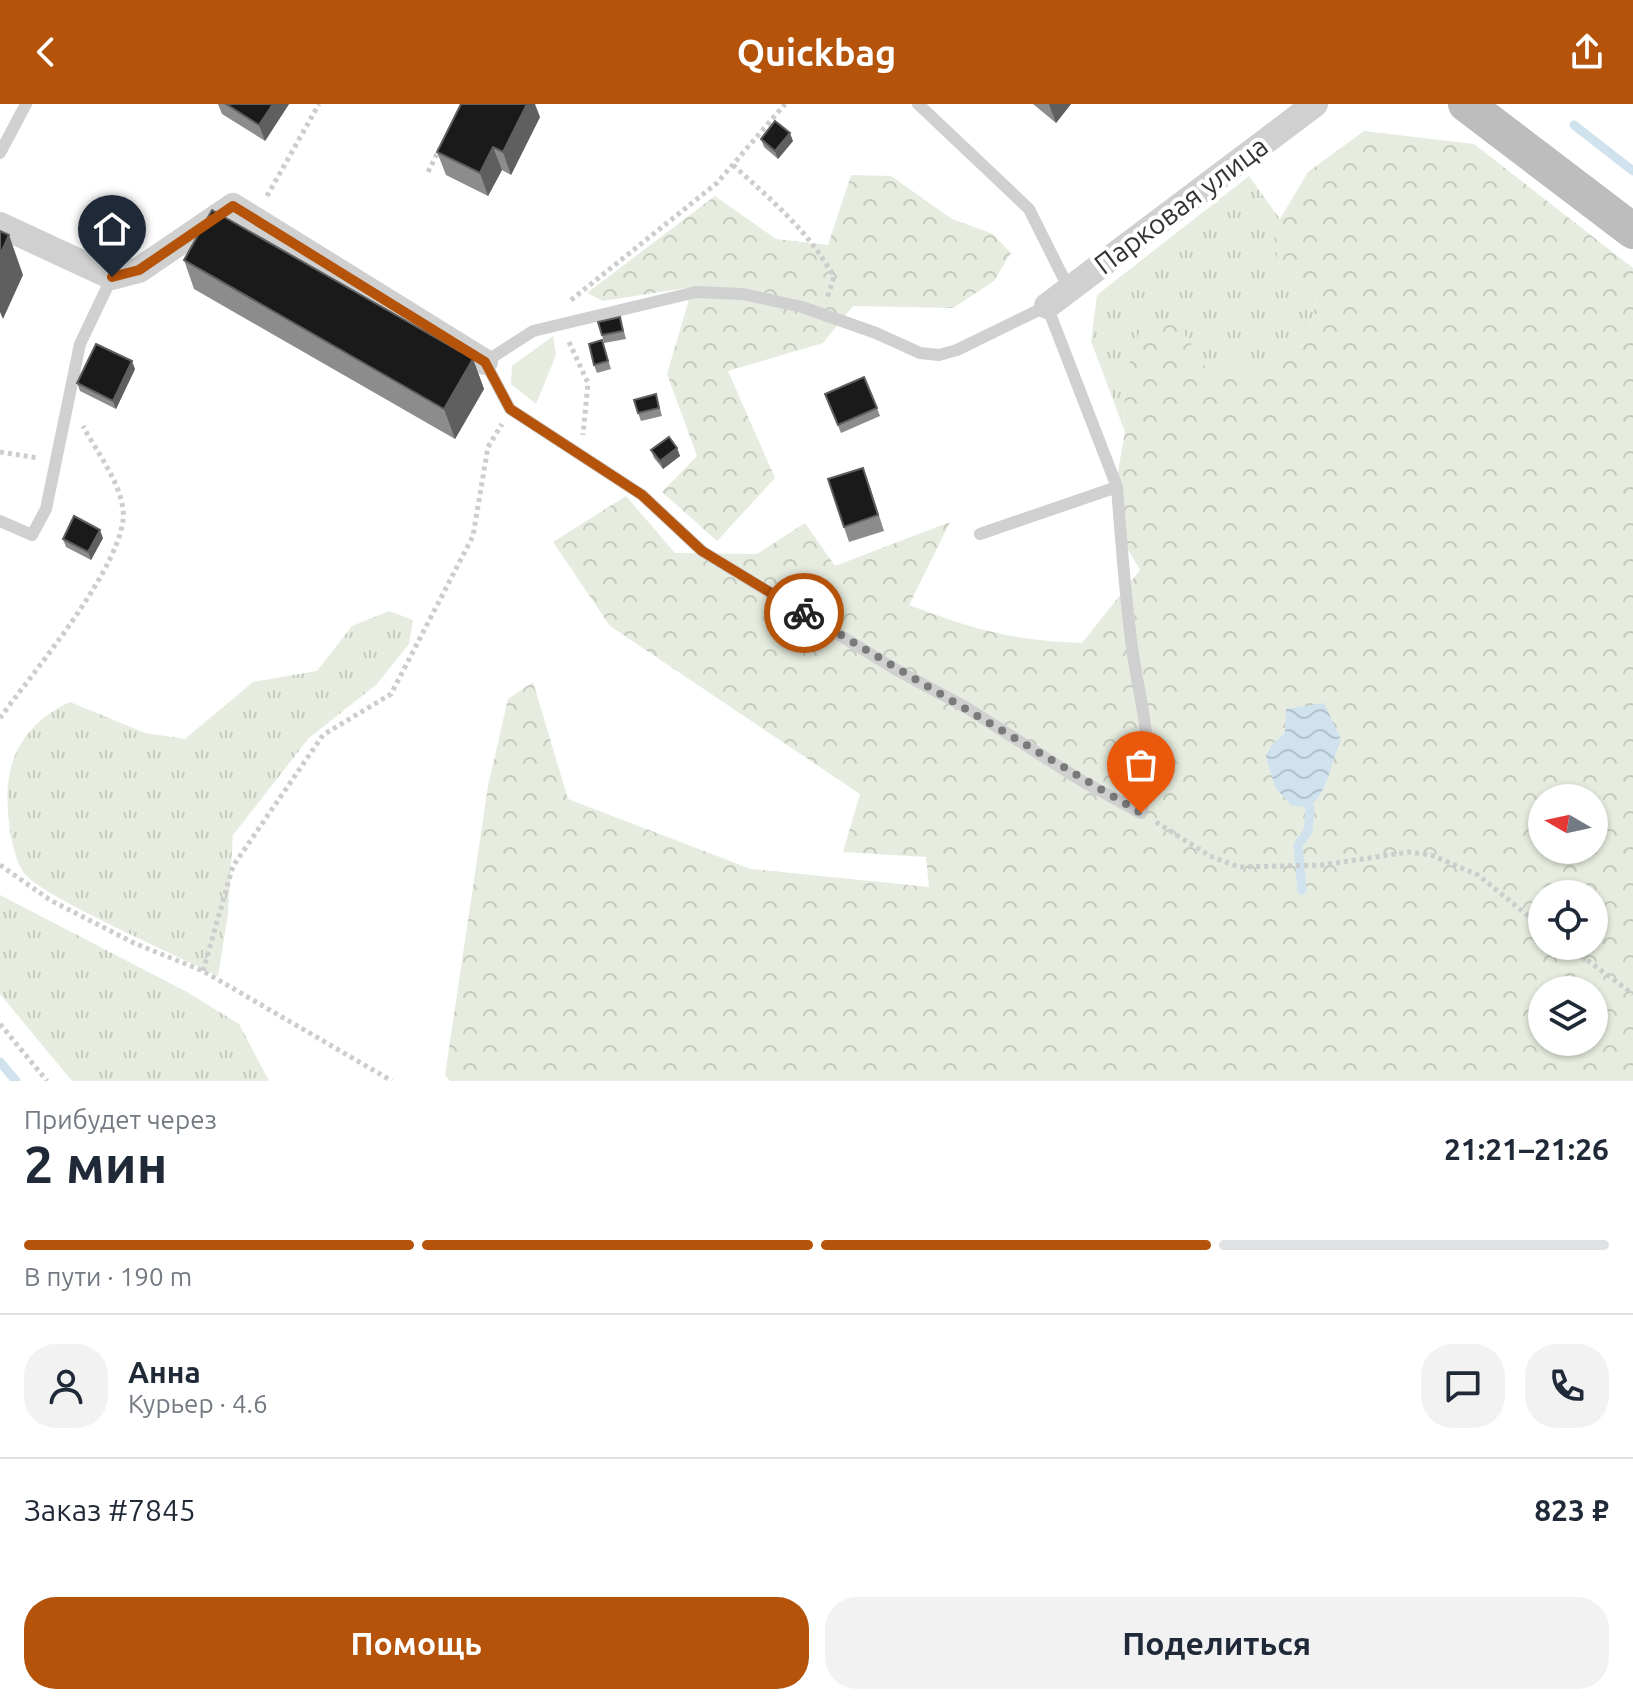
<!DOCTYPE html>
<html lang="ru">
<head>
<meta charset="utf-8">
<style>
	:root { --surface:#fff; --page:#f2f2f3; --text:#1f2937; --muted:#747a83; --line:#e0e1e3; --accent:#b45309 }
	body { margin:0; font-family:Ubuntu,sans-serif; background:var(--page); color:var(--text); height:100vh; display:flex; flex-direction:column; font-size:30px; white-space:nowrap }
	* { box-sizing:border-box; margin:0 }
	p { font-size:26px; color:var(--muted) }
	.icon { flex:none; width:44px; height:44px; fill:none; stroke:currentColor; stroke-width:2; stroke-linecap:round; stroke-linejoin:round }
	.map { position:relative; height:977px; overflow:hidden }
	.side { display:flex; flex-direction:column; background:var(--surface); flex:1 }
	.side>* { flex:none }
	.needle { width:52px; rotate:279deg }
	.controls { position:absolute; left:1528px; top:680px; display:grid; gap:16px }
	.controls a { display:grid; place-items:center; width:80px; height:80px; border-radius:50%; background:var(--surface); box-shadow:0 2px 6px #0004; font-size:40px }
	.pin { position:absolute; display:grid; place-items:center; width:68px; height:68px; color:#fff; margin:-82px -34px; border-radius:50% 50% 50% 0; rotate:-45deg; box-shadow:0 0 8px #0007 }
	.pin .icon { rotate:45deg }
	.courier { position:absolute; display:grid; place-items:center; width:80px; height:80px; margin:-40px; border:6px solid #b45309; border-radius:50%; background:#fff; color:#222; box-shadow:0 2px 10px #0007 }
	.overview em { font-style:normal; font-weight:700 }
	.overview div { display:flex; flex-direction:column-reverse }
	.overview { display:flex; align-items:center; justify-content:space-between; height:136px; padding:0 24px }
	h1 { font-size:52px; font-weight:700; line-height:60px }
	.bar { display:grid; grid-template-columns:repeat(4,1fr); gap:12px 8px; align-content:center; height:96px; padding:0 24px }
	.bar i { height:10px; border-radius:6px; background:var(--line) }
	.bar .on { background:var(--accent) }
	.bar p { grid-column:span 4 }
	.line { display:flex; align-items:center; gap:20px; padding:0 24px; border-top:2px solid var(--line) }
	.line div { flex:1 }
	.round { display:grid; place-items:center; flex:none; width:84px; height:84px; border-radius:32px; background:var(--page) }
	.cta { display:flex; gap:16px; margin-top:auto; padding:16px 24px }
	.cta a { flex:1; height:92px; border-radius:32px; background:var(--accent); color:#fff; font-size:32px; font-weight:700; line-height:92px; text-align:center }
	.cta a+a { background:var(--page); color:var(--text) }
	header { display:flex; justify-content:space-between; align-items:center; height:104px; padding:0 24px; background:var(--accent); color:#fff; font-size:36px; font-weight:700 }
	.map>svg:first-child { display:block }
	.grass { fill:url(#grass-tufts) }
	.forest { fill:url(#forest-crowns); fill-rule:evenodd }
	.park { fill:#e6ecdf }
	.water { fill:url(#water-waves) }
	.lines { fill:none; stroke-linecap:round; stroke-linejoin:round }
	.stream { stroke:#cfe2ee; stroke-width:9 }
	.path { stroke:#cdcdcd; stroke-width:5; stroke-dasharray:4 4; stroke-linecap:butt }
	.lane { stroke:#d0d0d0; stroke-width:12 }
	.street { stroke:#d0d0d0; stroke-width:26 }
	.secondary { stroke:#bdbdbd; stroke-width:36 }
	.wall { fill:#8c8c8c }
	.shaded-wall { fill:#5f5f5f }
	.building { fill:#1a1a1a; stroke:#5f5f5f; stroke-width:2 }
	.done { stroke:#7a7a7a; stroke-width:8; stroke-dasharray:0 14.4 }
	.route { stroke:#b45309; stroke-width:10 }
	.labels { text-anchor:middle; stroke-width:8; stroke-linejoin:round; paint-order:stroke }
	.street-label { font-size:28px; fill:#333; stroke:#fff }
</style>
</head>
<body>
<header><svg class="icon" aria-label="back" viewBox="0 0 24 24"><path d="M15 5l-7 7 7 7"/></svg>Quickbag<svg class="icon" aria-label="share" viewBox="0 0 24 24"><path d="M12 15V3M7 8l5-5 5 5M5 13v7h14v-7"/></svg></header>
<div class="map">
<svg width="1633" height="977" viewBox="0 0 1633 977">
	<defs>
		<pattern id="grass-tufts" width="24" height="20" patternUnits="userSpaceOnUse" patternTransform="scale(2)"><rect width="24" height="20" fill="#e6ecdf"/><path d="M3 7l-1-3M5 7V3M7 7l1-3M15 17l-1-3M17 17v-4M19 17l1-3" fill="none" stroke="#c6cbc0"/></pattern>
		<pattern id="forest-crowns" width="20" height="18" patternUnits="userSpaceOnUse" patternTransform="scale(2)"><rect width="20" height="18" fill="#e6ecdf"/><path d="M2 6a3 3 0 1 1 6 0M12 15a3 3 0 1 1 6 0" fill="none" stroke="#c6cbc0"/></pattern>
		<pattern id="water-waves" width="16" height="10" patternUnits="userSpaceOnUse" patternTransform="scale(2)"><rect width="16" height="10" fill="#cfe2ee"/><path d="M0 5q4-4 8 0t8 0" fill="none" stroke="#b2c2cd"/></pattern>
	</defs>
	<rect width="100%" height="100%" fill="#fff"/>
	<g class="grass">
		<path d="M1249,72l31,43 -7,12 6,34 39,26 -11,52 -51,25 -132,13 1,51 -34,-91 6,-46z"/>
		<path d="M389,507l24,9 -4,24 -32,40 -68,54 -76,97 -5,79 -10,62c-33,-17 -178,-80 -194,-103 -14,-20 -18,-66 -16,-89 4,-39 27,-66 62,-82l75,31 40,6 68,-57 64,-11 35,-45z"/>
		<path d="M0,791l187,97 52,32 30,57h-197l-72,-87z"/>
	</g>
	<g class="forest">
		<path d="M1364,27l110,13 159,124v813h-1183l-5,-6 43,-289 20,-87 25,-17 35,117 183,70 178,18 -3,-30 -83,-5 17,-58 -250,-168 -57,-84 73,-46 49,57 82,1 48,-31 30,43 115,-44 -41,83c66,25 102,35 173,38l58,-73 -23,-39v-54l8,-45 -1,-51 15,-49 36,-14 32,52 49,-2 51,-25 11,-52 -39,-26 -6,-34 35,-59zM1542,694h52v52h-52zM1542,790h52v52h-52zM1542,886h52v52h-52z"/>
		<path d="M851,71l40,1 61,43 41,15 18,19 -17,28 -41,27 -100,-2 -30,37 -95,28 47,107 -58,63 -55,-49 35,-36 -30,-82 21,-71 -2,-15 -83,13 -16,-8 128,-97 61,43 52,6z"/>
	</g>
	<path class="park" d="M553,232l3,19 -20,49 -25,-20 1,-18z"/>
	<path class="water" d="M1324,599l17,37c-12,27 -10,44 -31,68l-19,-3 -16,-18 -9,-31 5,-10 14,-13 1,-24z"/>
	<g class="lines">
		<g class="stream">
			<path d="M1574,21l59,46"/>
			<path d="M1302,786l-4,-45 10,-14 2,-23"/>
			<path d="M0,958l16,19"/>
		</g>
		<g class="path">
			<path d="M733,61c38,35 75,65 101,112l-7,21"/>
			<path d="M428,68l12,-24"/>
			<path d="M267,92l52,-92"/>
			<path d="M571,196l146,-117 68,-79"/>
			<path d="M569,238l19,41 -5,52"/>
			<path d="M0,348l38,6"/>
			<path d="M0,614c30,-42 130,-159 123,-209 -4,-29 -27,-58 -40,-83"/>
			<path d="M1156,718l54,34 29,11 83,-2 87,-13 22,3 47,20 64,52"/>
			<path d="M0,761l50,35 84,43 69,28 189,110"/>
			<path d="M1568,842l65,48"/>
			<path d="M203,867l30,-105 90,-131 68,-41 82,-158 15,-89 14,-23"/>
			<path d="M0,920l47,57"/>
		</g>
		<g class="lane">
			<path d="M918,0l111,105 40,80"/>
			<path d="M0,49l26,-49"/>
			<path d="M0,417l32,14 14,-26 34,-165 32,-67"/>
			<path d="M980,430l137,-47 -70,-181 -90,44 -18,5 -19,-2 -44,-20 -74,-26 -59,-13 -47,-2 -163,39 -48,31 25,47 132,86 60,56 193,118 72,39 115,73 59,32c17,-59 -1,-107 -9,-165 -7,-54 -11,-107 -15,-161"/>
		</g>
		<g class="street">
			<path d="M0,121l112,52 27,-7 94,-64 252,156"/>
			<path d="M1047,202l268,-202"/>
		</g>
		<path class="secondary" d="M1466,0l167,127"/>
	</g>
	<g class="wall">
		<path d="M218,0h71l-24,37 -43,-27z"/>
		<path d="M1033,0h38l-15,19z"/>
		<path d="M540,13l-29,58 -9,-5 -14,26 -42,-21 -9,-23z"/>
		<path d="M761,35l32,2 -15,18 -14,-12z"/>
		<path d="M184,156l289,99 11,30 -29,50 -261,-150z"/>
		<path d="M620,213l6,22 -22,4 -2,-8z"/>
		<path d="M602,236l9,29 -14,4 -3,-8z"/>
		<path d="M135,265l-19,40 -36,-18 -3,-8z"/>
		<path d="M656,290l6,22 -21,5 -3,-8z"/>
		<path d="M825,290l52,14 3,8 -39,17z"/>
		<path d="M677,344l3,8 -17,13 -9,-11 -3,-8z"/>
		<path d="M828,375l41,5 15,47 -35,11z"/>
		<path d="M103,434l-12,22 -25,-13 -3,-8z"/>
	</g>
	<g class="shaded-wall">
		<path d="M273,0h16l-24,37 -6,-16z"/>
		<path d="M527,0h8l5,13 -29,58 -8,-23z"/>
		<path d="M1049,0h22l-15,19z"/>
		<path d="M790,29l3,8 -15,18 -3,-8z"/>
		<path d="M493,43l9,23 -14,26 -8,-23z"/>
		<path d="M9,131l14,40 -20,44 -3,-7v-57z"/>
		<path d="M473,255l11,30 -29,50 -11,-30z"/>
		<path d="M132,257l3,8 -19,40 -3,-8z"/>
		<path d="M677,344l3,8 -17,13 -3,-8z"/>
		<path d="M100,426l3,8 -12,22 -3,-8z"/>
	</g>
	<g class="building">
		<path d="M226,0h47l-14,21z"/>
		<path d="M461,0h66l-24,48 -10,-5 -13,26 -43,-21z"/>
		<path d="M775,17l15,12 -15,18 -14,-12z"/>
		<path d="M212,106l261,149 -29,50 -260,-149z"/>
		<path d="M0,127l9,4 -9,20z"/>
		<path d="M620,213l3,14 -21,4 -4,-13z"/>
		<path d="M602,236l6,21 -14,4 -5,-21z"/>
		<path d="M96,240l36,17 -19,40 -36,-18z"/>
		<path d="M864,273l13,31 -39,17 -13,-31z"/>
		<path d="M656,290l3,14 -21,5 -4,-13z"/>
		<path d="M669,333l8,11 -17,13 -9,-11z"/>
		<path d="M863,364l15,47 -34,12 -16,-48z"/>
		<path d="M74,412l26,14 -12,22 -25,-13z"/>
	</g>
	<g class="lines">
		<path class="done" d="M804,509l337,200"/>
		<path class="route" d="M112,173l27,-7 94,-64 252,156 25,47 132,86 60,56 102,62"/>
	</g>
	<g class="labels">
		<g class="street-label">
			<text transform="translate(1181 101) rotate(-37)" y="10">Парковая улица</text>
		</g>
	</g>
</svg>
<div class="controls">
<a><svg class="needle" viewBox="-14 -14 28 28"><path d="M0-13l5 13h-10z" fill="#e53935"/><path d="M0 13l5-13h-10z" fill="#747a83"/></svg></a>
<a><svg class="icon" aria-label="locate" viewBox="0 0 24 24"><circle cx="12" cy="12" r="6"/><path d="M12 2v4M12 18v4M2 12h4M18 12h4"/></svg></a>
<a><svg class="icon" aria-label="layers" viewBox="0 0 24 24"><path d="M12 4l9 5-9 5-9-5zM3 14l9 5 9-5"/></svg></a>
</div>
<div class="pin" style="left:1141px;top:709px;background:#ea580c"><svg class="icon" aria-label="bag" viewBox="0 0 24 24"><path d="M5 8h14l-1 12H6zM9 8a3 3 0 0 1 6 0"/></svg></div>
<div class="pin" style="left:112px;top:173px;background:#1f2937"><svg class="icon" aria-label="home" viewBox="0 0 24 24"><path d="M3 11l9-7 9 7M6 9v11h12V9"/></svg></div>
<div class="courier" style="left:804px;top:509px"><svg class="icon" aria-label="bike" viewBox="0 0 24 24"><circle cx="6" cy="16" r="4"/><circle cx="18" cy="16" r="4"/><path d="M6 16l4-8h5l3 8M10 8l3 8H6M13 5h3"/></svg></div>
</div>
<section class="side">
<div class="overview"><div><h1>2 мин</h1><p>Прибудет через</p></div><em>21:21–21:26</em></div>
<div class="bar"><i class="on"></i><i class="on"></i><i class="on"></i><i></i><p>В пути · 190 m</p></div>
<div class="line" style="height:144px"><a class="round"><svg class="icon" aria-label="person" viewBox="0 0 24 24"><circle cx="12" cy="8" r="4"/><path d="M4 21q1-7 8-7t8 7"/></svg></a><div><b>Анна</b><p>Курьер · 4.6</p></div><a class="round"><svg class="icon" aria-label="chat" viewBox="0 0 24 24"><path d="M4 5h16v11H9l-5 4z"/></svg></a><a class="round"><svg class="icon" aria-label="phone" viewBox="0 0 24 24"><path d="M5 4h4l2 5-3 2q2 4 5 5l2-3 5 2v4C11 20 4 13 5 4z"/></svg></a></div>
<div class="line" style="height:104px"><div>Заказ #7845</div><b>823 ₽</b></div>
<div class="cta"><a>Помощь</a><a>Поделиться</a></div>
</section>
</body>
</html>
